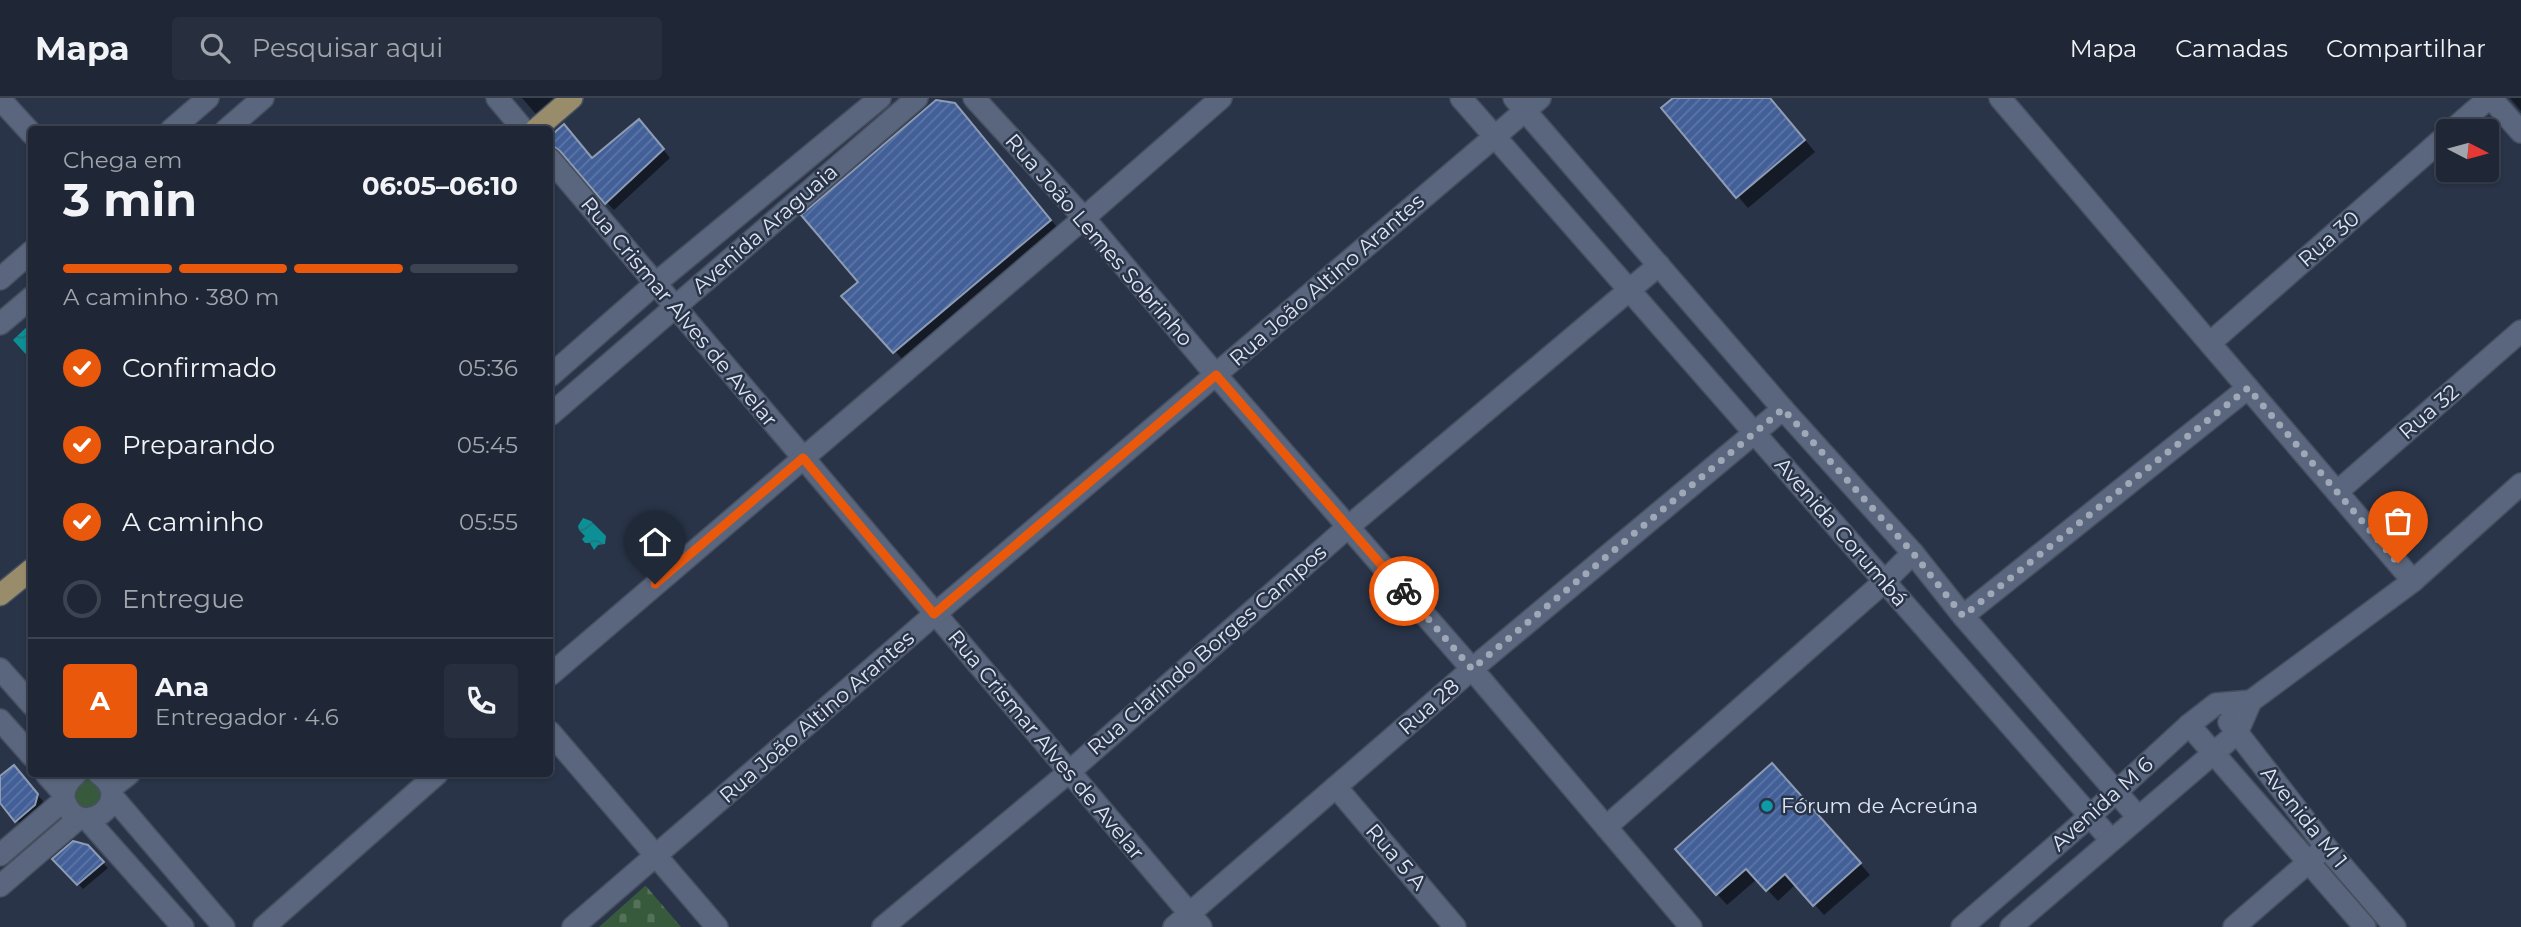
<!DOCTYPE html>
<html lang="pt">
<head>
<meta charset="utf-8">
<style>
	:root { --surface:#1f2736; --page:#272f3e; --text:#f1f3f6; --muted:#a1a5ad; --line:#3c4451; --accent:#ea580c }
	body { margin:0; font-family:Montserrat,sans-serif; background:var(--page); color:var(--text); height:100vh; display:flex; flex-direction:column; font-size:26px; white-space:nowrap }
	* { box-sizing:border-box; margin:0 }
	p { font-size:23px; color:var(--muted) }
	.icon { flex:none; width:38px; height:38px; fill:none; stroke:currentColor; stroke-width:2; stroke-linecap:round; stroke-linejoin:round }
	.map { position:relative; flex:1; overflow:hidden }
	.details { position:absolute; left:28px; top:28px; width:525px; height:651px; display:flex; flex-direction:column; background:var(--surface); border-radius:7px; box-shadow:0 2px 5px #0004,0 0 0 2px var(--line) }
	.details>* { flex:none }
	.needle { width:46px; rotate:96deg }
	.tools { position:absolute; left:2436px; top:21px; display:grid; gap:14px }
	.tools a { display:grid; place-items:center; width:63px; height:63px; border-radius:7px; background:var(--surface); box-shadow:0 2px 5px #0004,0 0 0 2px var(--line); font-size:35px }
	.pin { position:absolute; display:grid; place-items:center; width:60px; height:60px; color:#fff; margin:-72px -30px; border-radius:50% 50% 50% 0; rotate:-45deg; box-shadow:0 0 7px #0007 }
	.pin .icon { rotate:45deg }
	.courier { position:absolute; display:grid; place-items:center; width:70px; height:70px; margin:-35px; border:5px solid #ea580c; border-radius:50%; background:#fff; color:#222; box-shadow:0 2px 9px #0007 }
	.summary em { font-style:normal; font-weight:700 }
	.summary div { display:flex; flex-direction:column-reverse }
	.summary { display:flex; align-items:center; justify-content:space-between; height:119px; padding:0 35px }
	h1 { font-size:46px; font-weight:700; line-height:52px }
	.bar { display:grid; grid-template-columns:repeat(4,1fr); gap:10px 7px; align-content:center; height:84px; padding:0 35px }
	.bar i { height:9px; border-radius:5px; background:var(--line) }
	.bar .selected { background:var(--accent) }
	.bar p { grid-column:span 4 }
	.line { display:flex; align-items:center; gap:18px; padding:0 35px; border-top:2px solid var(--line) }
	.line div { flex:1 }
	.round { display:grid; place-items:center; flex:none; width:74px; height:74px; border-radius:7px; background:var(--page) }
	ol { padding:0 35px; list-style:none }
	li { display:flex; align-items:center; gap:21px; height:77px }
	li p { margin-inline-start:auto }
	li .icon { padding:7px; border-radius:50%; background:var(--accent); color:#fff; stroke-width:4 }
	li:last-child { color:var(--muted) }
	li i { width:38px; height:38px; border:4px solid var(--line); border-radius:50% }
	header { display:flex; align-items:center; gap:42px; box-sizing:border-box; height:98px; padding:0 35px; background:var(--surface); border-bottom:2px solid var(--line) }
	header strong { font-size:33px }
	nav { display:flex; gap:38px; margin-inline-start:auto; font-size:24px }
	.search { width:490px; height:63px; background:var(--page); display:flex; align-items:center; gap:18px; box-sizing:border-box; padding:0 24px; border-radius:7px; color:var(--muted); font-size:26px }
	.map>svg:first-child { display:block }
	.cemetery { fill:url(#cemetery-stones) }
	.park { fill:#385a3c }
	.water { fill:url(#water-waves) }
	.shadow { fill:#0007 }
	.building { fill:url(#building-hatch); stroke:#8d9bb3; stroke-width:2 }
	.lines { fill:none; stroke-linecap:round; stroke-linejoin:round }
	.street-casing { stroke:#475061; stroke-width:24 }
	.secondary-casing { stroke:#475061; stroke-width:24 }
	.primary-casing { stroke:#475061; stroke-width:24 }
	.street { stroke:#59667d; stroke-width:21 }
	.secondary { stroke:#59667d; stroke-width:21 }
	.primary { stroke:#998c6b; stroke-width:21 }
	.done { stroke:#9fa8b7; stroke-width:7; stroke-dasharray:0 12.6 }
	.route { stroke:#ea580c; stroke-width:9 }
	.culture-dot { fill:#0f9aa8; stroke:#293448; stroke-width:2.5 }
	.labels { text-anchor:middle; stroke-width:5; stroke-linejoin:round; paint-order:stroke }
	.street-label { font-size:21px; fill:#dfe6f3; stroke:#293448 }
	.poi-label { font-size:21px; fill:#dfe6f3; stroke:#293448; text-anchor:start }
</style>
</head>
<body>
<header>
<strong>Mapa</strong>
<div class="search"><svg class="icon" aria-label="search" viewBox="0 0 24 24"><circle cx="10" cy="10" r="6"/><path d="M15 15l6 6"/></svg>Pesquisar aqui</div>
<nav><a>Mapa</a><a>Camadas</a><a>Compartilhar</a></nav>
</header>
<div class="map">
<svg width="2521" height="829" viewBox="0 0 2521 829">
	<defs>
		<pattern id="cemetery-stones" width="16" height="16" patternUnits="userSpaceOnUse" patternTransform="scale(1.75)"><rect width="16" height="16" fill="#385a3c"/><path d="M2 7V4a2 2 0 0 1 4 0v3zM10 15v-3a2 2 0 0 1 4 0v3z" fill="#547259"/></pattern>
		<pattern id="water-waves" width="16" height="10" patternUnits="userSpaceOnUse" patternTransform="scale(1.75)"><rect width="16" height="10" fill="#0d8f96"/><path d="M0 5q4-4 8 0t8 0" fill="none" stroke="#20757b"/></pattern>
		<pattern id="building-hatch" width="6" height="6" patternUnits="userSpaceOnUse" patternTransform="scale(1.75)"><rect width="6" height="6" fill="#425f98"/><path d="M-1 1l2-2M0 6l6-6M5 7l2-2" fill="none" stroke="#5d76a7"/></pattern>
	</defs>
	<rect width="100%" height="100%" fill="#293448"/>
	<path class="cemetery" d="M646,788l35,41h-82l46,-41z"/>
	<path class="park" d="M89,679l12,7 5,10 -14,19 -19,-9v-19l10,-7z"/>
	<g class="water">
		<path d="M31,225v37l-18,-20z"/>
		<path d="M583,420l8,3 15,15 -1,8 -7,1 -4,5 -4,-7h-5l-3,-4 3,-3 -6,-6 -1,-4z"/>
	</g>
	<g class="shadow">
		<path d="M522,0h44l-25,22z"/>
		<path d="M1676,0h94l45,54 -67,56 -85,-99z"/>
		<path d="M2510,0h11v13z"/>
		<path d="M966,18l95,116 -156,130 -61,-66 16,-14z"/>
		<path d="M646,30l24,30 -56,52 -8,-8 -13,-42z"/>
		<path d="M18,675l25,28 -3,9 -19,15 -21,-24v-22z"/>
		<path d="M1783,678l87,99 -46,40 -28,-31 -18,17 -21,-22 -30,26 -50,-56z"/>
		<path d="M87,749l21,21 -25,21 -28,-30z"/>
	</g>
	<g class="building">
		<path d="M1673,0h97l35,42 -69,58 -75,-90z"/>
		<path d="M936,2l19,3 96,117 -158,133 -52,-57 17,-14 -57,-67z"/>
		<path d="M639,21l25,30 -59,55 -45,-53 -7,-5 1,-13 10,-9 28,34z"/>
		<path d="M1772,665l89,100 -48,43 -28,-32 -19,17 -20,-22 -30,26 -41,-46z"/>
		<path d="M14,667l24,29 -3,11 -20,17 -15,-19v-27z"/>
		<path d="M73,743l15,4 16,17 -27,23 -25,-26z"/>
	</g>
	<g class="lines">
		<g class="street-casing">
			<g id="street">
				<path d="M497,0l27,32"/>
				<path d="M974,0l110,120 132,157 256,294 219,258"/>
				<path d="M1461,0l650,742"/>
				<path d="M1514,0l269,311 130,144 50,63 175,201"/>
				<path d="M2000,0l413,483"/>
				<path d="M2491,0l30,34"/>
				<path d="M0,1l32,35"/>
				<path d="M2451,33l38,-33"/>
				<path d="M550,61l651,768"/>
				<path d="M2210,245l238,-209"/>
				<path d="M550,278l106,-93 224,-185"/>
				<path d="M550,317l367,-317"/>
				<path d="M2337,394l184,-161"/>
				<path d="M1963,518l285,-228"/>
				<path d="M550,577l534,-457 137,-120"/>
				<path d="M2229,624l97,125 69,80"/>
				<path d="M2189,627l176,202"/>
				<path d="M550,634l167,195"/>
				<path d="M1336,689l119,140"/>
				<path d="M111,690l18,-14"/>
				<path d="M1606,729l279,-246 28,-28"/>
				<path d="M0,757l64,-55"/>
				<path d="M0,788l79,-68"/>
				<path d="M264,829l173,-153"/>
				<path d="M573,829l362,-313 605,-516"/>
				<path d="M883,829l186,-155 279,-245 311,-262"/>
				<path d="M1174,829l298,-258 311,-260"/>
				<path d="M1962,829l128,-111 99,-91 27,-21 35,-3"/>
				<path d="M2011,829l226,-194 14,-32 162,-120 108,-97"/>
				<path d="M2234,829l85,-74"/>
			</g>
		</g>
		<g class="secondary-casing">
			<g id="secondary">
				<path d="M171,32l37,-32"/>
				<path d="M226,32l37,-32"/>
				<path d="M0,181l32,-28"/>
				<path d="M0,226l32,-27"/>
				<path d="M0,571l32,36"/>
				<path d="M0,622l32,36"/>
				<path d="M46,676l18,20"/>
				<path d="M76,676c-8,7 -15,16 -11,28 15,40 72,-1 34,-28"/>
				<path d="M112,698l112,131"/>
				<path d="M87,721l96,108"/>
			</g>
		</g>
		<g class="primary-casing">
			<g id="primary">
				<path d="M535,32l37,-32"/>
				<path d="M0,497l32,-26"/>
			</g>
		</g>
		<use href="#street" class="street"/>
		<use href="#secondary" class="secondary"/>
		<use href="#primary" class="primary"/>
	</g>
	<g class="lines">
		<path class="done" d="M1404,493l68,78 311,-260 130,144 50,63 285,-228 150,175"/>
		<path class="route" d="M655,486l148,-126 131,156 282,-239 188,216"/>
	</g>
	<circle class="culture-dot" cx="1767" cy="708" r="7"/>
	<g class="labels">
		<g class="street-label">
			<text transform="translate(765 131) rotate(-41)" y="7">Avenida Araguaia</text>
			<text transform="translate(2329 141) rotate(-41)" y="7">Rua 30</text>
			<text transform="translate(1099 142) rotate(49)" y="7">Rua João Lemes Sobrinho</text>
			<text transform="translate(1327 182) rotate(-41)" y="7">Rua João Altino Arantes</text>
			<text transform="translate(679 214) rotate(50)" y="7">Rua Crismar Alves de Avelar</text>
			<text transform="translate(2429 314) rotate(-41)" y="7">Rua 32</text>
			<text transform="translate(1841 434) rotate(49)" y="7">Avenida Corumbá</text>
			<text transform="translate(1207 552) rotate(-41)" y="7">Rua Clarindo Borges Campos</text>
			<text transform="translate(1429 609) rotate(-41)" y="7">Rua 28</text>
			<text transform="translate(817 619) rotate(-41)" y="7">Rua João Altino Arantes</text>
			<text transform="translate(1046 647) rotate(50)" y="7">Rua Crismar Alves de Avelar</text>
			<text transform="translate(2102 706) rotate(-42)" y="7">Avenida M 6</text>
			<text transform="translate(2304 719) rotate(51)" y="7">Avenida M 1</text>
			<text transform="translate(1396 759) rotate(49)" y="7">Rua 5 A</text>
		</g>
		<g class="poi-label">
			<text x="1781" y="715">Fórum de Acreúna</text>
		</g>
	</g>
</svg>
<div class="tools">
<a><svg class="needle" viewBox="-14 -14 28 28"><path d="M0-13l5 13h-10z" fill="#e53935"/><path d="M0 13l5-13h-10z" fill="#a1a5ad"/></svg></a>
</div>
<div class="pin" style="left:2398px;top:465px;background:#ea580c"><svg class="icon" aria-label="bag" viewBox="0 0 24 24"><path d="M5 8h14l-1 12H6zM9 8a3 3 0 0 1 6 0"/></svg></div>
<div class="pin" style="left:655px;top:486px;background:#1f2937"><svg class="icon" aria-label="home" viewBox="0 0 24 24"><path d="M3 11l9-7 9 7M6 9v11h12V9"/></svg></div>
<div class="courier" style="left:1404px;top:493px"><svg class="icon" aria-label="bike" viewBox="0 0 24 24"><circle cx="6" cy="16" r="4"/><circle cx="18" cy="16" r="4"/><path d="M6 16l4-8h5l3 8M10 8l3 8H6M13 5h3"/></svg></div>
<section class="details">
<div class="summary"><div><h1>3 min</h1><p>Chega em</p></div><em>06:05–06:10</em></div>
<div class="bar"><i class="selected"></i><i class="selected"></i><i class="selected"></i><i></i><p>A caminho · 380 m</p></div>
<ol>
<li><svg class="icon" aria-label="check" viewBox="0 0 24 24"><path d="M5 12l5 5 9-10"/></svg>Confirmado<p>05:36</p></li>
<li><svg class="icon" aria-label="check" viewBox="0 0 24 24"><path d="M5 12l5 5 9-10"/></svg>Preparando<p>05:45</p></li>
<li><svg class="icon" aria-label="check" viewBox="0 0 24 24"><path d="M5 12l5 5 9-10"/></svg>A caminho<p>05:55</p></li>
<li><i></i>Entregue</li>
</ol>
<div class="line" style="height:126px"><b class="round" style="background:var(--accent);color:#fff">A</b><div><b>Ana</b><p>Entregador · 4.6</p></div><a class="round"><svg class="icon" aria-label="phone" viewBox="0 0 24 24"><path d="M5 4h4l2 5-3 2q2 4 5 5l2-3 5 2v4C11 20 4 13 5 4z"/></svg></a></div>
</section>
</div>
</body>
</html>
